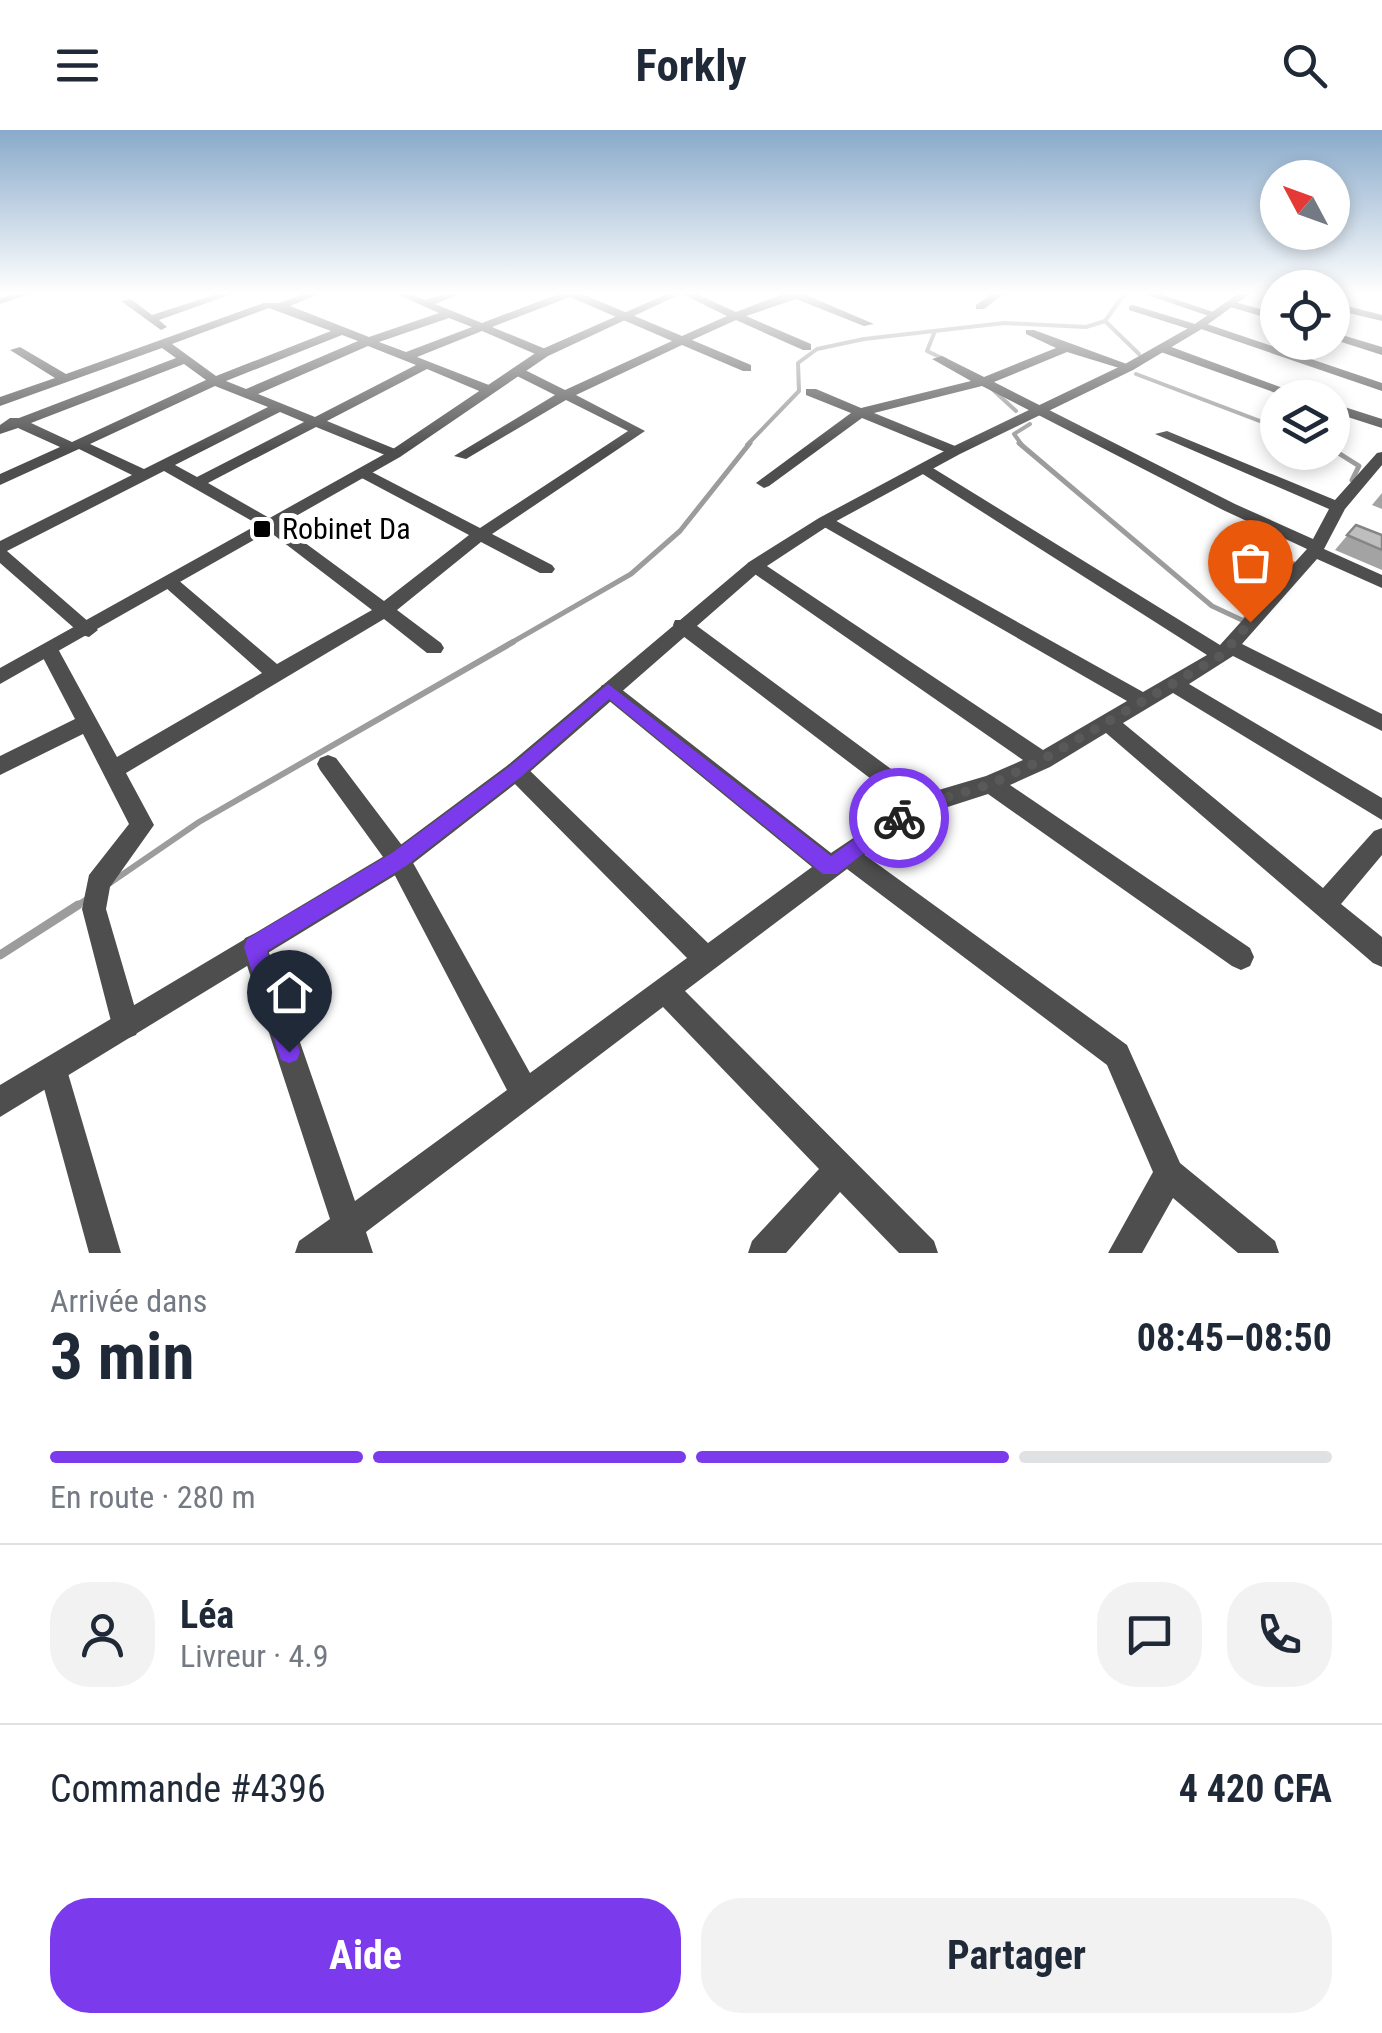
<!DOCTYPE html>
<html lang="fr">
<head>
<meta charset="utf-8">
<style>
	:root { --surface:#fff; --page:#f2f2f3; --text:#1f2937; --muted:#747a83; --line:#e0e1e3; --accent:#7c3aed }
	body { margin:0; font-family:"Roboto Condensed",sans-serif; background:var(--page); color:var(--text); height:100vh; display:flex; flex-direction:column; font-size:38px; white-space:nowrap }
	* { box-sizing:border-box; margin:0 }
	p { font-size:32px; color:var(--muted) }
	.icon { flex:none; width:55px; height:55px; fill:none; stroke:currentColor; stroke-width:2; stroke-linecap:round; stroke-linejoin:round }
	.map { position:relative; height:1123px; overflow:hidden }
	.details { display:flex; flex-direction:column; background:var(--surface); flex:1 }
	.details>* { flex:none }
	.needle { width:65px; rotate:311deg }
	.fabs { position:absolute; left:1260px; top:30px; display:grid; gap:20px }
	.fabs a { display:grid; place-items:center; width:90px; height:90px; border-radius:50%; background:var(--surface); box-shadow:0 5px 15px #0003; font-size:50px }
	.pin { position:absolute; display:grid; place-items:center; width:85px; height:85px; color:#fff; margin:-102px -42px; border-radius:50% 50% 50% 0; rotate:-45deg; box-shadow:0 0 10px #0007 }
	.pin .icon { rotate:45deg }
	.courier { position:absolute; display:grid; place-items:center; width:100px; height:100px; margin:-50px; border:8px solid #7c3aed; border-radius:50%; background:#fff; color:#222; box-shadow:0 2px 12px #0007 }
	.head em { font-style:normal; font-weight:700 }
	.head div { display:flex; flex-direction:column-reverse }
	.head { display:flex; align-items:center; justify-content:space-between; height:170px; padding:0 50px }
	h1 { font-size:65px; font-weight:700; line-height:75px }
	.bar { display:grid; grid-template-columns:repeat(4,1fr); gap:15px 10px; align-content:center; height:120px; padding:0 50px }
	.bar i { height:12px; border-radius:8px; background:var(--line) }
	.bar .current { background:var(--accent) }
	.bar p { grid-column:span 4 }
	.line { display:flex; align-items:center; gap:25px; padding:0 50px; border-top:2px solid var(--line) }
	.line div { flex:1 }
	.round { display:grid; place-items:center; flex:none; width:105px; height:105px; border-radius:40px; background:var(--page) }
	.button { display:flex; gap:20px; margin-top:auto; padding:20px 50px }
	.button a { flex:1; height:115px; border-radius:40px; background:var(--accent); color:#fff; font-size:40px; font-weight:700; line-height:115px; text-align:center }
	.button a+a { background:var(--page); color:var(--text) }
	header { display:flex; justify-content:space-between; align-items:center; height:130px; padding:0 50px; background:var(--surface); font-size:45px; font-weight:700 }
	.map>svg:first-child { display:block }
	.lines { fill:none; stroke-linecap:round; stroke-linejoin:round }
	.stream-far3 { stroke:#9c9c9c; stroke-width:4 }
	.stream-far2 { stroke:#9c9c9c; stroke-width:5 }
	.stream-far1 { stroke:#9c9c9c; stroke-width:6 }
	.stream { stroke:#9c9c9c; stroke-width:9 }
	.minor { fill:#4e4e4e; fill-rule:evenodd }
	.tertiary { fill:#4e4e4e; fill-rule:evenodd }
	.wall { fill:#a3a3a3 }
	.building { fill:#bebebe; stroke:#858585; stroke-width:2.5 }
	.route { fill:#7c3aed }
	.done { stroke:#595959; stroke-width:10; stroke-dasharray:0 18 }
	.poi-dot { fill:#000; stroke:#fff; stroke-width:4 }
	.labels { text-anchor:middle; stroke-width:10; stroke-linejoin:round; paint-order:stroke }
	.poi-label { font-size:30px; fill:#000; stroke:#fff; text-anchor:start }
</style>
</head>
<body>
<header><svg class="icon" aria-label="menu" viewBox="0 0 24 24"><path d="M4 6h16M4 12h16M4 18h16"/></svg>Forkly<svg class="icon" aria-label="search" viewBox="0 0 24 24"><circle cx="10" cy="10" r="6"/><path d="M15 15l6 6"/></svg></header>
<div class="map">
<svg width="1382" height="1123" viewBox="0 0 1382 1123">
	<rect width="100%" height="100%" fill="#fff"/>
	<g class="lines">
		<g class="stream-far3">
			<path d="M1105,191l34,33"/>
			<path d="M935,201l-8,20 19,9"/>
			<path d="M1136,244l142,54"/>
			<path d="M991,258l25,23"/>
			<path d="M747,315l52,-54 -1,-28 19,-14 47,-10 140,-16 82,4 19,-6 20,-28"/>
			<path d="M1022,315l-8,-11 16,-10"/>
		</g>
		<g class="stream-far2">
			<path d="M1019,313l193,163 32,15 3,-5"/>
			<path d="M1332,319l27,17 -7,14"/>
			<path d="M1255,477l39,-43"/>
			<path d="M509,514l122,-70 49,-43 70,-88"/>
		</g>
		<g class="stream-far1">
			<path d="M110,753l89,-61 314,-180"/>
			<path d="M74,777l13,-8"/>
		</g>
		<path class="stream" d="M0,825l78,-50"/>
		<g class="minor">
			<path d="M16,163h16l-32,11v-6z"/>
			<path d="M220,163h15l-76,27 8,7 -6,3 -40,-29 10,-2 21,16z"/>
			<path d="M307,163h15l-32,13 79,31 70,-24 -45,-20h14l17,7 22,-7h15l-27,11 47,19 79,-30h19l102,43 45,-20 -47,-23h14l42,19 50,-19h21l-1,2 68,29 -10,2 -68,-27 -50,17 65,28v6h-8l-67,-30 -44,20 59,25v6h-8l-61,-26 -106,50 69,36 -153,103 60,31 3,4 -3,4h-12l-59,-31 -84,68 44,33 3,5 -3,5h-14l-43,-34 -258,154 28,52 -44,62 -4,22 34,116 -4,10 -10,4 -10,-4 -4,-10 -30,-116 7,-34 40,-51 -46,-90 -83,41v-19l75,-37 -35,-67 10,-7 7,2 60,110 145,-84 -97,-86 -3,-4 3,-4h12l100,85 95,-54 -106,-81 -102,-58 -157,80 91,79 -9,7 -7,-2 -82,-72v-22l132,-66 -53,-26 -79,36v-11l60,-27 -42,-19 -18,6v-9l10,-7h9l157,-60 -14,-10 -162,58v-9l55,-19 -45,-28 10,-3 46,27 198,-71h15zM570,167l102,44 -107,49 -44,-22h-8v6l42,21 -101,61 12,3 100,-59 62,31 -148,97 -112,-58h-10v6l111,59 -85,66 -106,-78 -70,-40 108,-56 74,30h10v-6l-73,-30 100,-52 57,24h10v-6l-77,-30 65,-26 58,25h8v-6l-56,-23zM269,178l62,23 -115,45 -44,-32zM449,188l23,9 -66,25 -27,-10zM342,205l16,6 -112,48 -20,-8zM368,216l48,19 -101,52 -57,-23zM184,234l22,16 -134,62 -41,-19zM215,256l53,21 -124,62 -54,-25zM280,282l24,10 -107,55 -22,-12z"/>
			<path d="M993,163h12l-21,16h-8v-4z"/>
			<path d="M1141,163h16l65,22 -10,2z"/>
			<path d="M1231,171l47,13v7l-51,-15 -2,-2z"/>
			<path d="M1332,172l50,13v6l-50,-12z"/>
			<path d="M1133,175l62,19 9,-1 178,60v8l-181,-62 -9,1 -63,-20v-4z"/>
			<path d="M1026,200h8l101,37 -6,4 -62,-19 -73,30 241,122 78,35 16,-30 -174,-75 12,-3 168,69 42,-47 5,-1v13l-37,44 -21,40 58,26v13l-65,-29 -75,85 140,70v17l-149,-75 -44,28 193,114v22l-209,-127 -50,30 200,165 51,-57 8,-3v27l-41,49 41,33v30l-9,-4 -267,-230 -56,34 -40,18 240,163 4,9 -4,9 -9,4 -9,-4 -244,-172 -59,19 -64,42 262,190 53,118 95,78 4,12h-41l-65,-55 -31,55h-34l45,-81 -46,-107 -260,-196 -162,122 249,250 4,12h-39l-59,-61 -54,61h-38l4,-12 67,-72 -156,-162 -297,225 7,21h-78l4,-12 31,-22 -89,-272 4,-9 9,-4 9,4 4,9 88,254 152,-111 -116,-222 -71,-98 -3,-6 3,-6 8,-3 8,3 71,94 123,221 157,-115 -179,-181 -3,-6 3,-6 8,-3 8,3 184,178 104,-76 -210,-172 -3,-5 3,-5h14l215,168 73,-49 -229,-174 -2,-5 2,-5h14l236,174 61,-18 37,-16 -274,-190 -3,-4 3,-4h12l282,188 84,-49 -308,-177v-6h12l312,174 64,-37 -289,-184v-6h10l292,180 87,-96 -84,-39 -241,-124 -108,27 86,35v6h-10l-88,-36 -93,68 -5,2 -8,-5 95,-70 -45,-18v-6h10l45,19 110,-27 -39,-22 10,-3 42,21 72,-29 -30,-14z"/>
			<path d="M1332,202l50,15v8l-50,-16z"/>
			<path d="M1158,215h8l144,53h-20l-132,-47z"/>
			<path d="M1332,273l50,16v9l-50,-16z"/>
			<path d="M53,926l10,4 4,10 54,183h-32l-50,-183 4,-10z"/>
		</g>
		<g class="tertiary">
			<path d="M669,163h14l-135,63 -148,101 -400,227v-16l390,-217 150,-101z"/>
			<path d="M1239,163h12l-51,37 -67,40 -173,84 -129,70 -70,46 -237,207 -117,91 -407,249v-32l391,-233 117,-87 241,-203 70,-44 131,-70 175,-84 67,-38z"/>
		</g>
	</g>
	<g class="wall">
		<path d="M1382,363v16l-10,-4z"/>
		<path d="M1356,395l26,10v35l-47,-20z"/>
	</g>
	<path class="building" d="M1356,395l26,10v15l-35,-15z"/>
	<linearGradient id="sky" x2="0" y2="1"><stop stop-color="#89aaca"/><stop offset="0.51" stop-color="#fff"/><stop offset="1" stop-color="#fff" stop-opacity="0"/></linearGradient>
	<rect width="1382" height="320" fill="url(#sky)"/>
	<path class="route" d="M608,554l223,172 62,-44h13l3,6 -72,56h-14l-214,-175 -87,77 -116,90 -139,85 33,101 -3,8 -8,3 -8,-3 -37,-113 3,-8 145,-86 118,-87z"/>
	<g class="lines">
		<path class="done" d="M899,688l23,-13 69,-21 51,-24 180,-105 28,-33"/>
	</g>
	<rect class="poi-dot" x="252" y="389" width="20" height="20" rx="5"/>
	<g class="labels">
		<g class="poi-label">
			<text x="282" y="409">Robinet Da</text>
		</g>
	</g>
</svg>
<div class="fabs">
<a><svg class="needle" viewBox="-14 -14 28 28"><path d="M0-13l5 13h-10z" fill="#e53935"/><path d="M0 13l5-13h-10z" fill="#747a83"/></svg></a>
<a><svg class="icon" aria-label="locate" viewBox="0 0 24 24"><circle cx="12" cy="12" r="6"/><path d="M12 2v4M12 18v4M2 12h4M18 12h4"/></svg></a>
<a><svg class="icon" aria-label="layers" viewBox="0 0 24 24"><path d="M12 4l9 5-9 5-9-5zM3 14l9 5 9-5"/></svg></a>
</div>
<div class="pin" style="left:1250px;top:492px;background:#ea580c"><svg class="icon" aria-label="bag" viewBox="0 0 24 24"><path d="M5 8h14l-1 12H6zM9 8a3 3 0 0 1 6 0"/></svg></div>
<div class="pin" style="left:289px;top:922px;background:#1f2937"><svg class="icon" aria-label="home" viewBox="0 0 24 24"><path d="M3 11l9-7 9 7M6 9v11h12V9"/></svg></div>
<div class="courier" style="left:899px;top:688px"><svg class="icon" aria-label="bike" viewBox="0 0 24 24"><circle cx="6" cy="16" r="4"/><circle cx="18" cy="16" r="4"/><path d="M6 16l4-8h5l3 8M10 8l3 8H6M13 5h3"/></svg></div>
</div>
<section class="details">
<div class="head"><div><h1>3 min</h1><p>Arrivée dans</p></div><em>08:45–08:50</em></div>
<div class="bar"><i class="current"></i><i class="current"></i><i class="current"></i><i></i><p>En route · 280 m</p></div>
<div class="line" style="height:180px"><a class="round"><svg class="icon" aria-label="person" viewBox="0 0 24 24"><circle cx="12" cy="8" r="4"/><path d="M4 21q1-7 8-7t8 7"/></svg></a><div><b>Léa</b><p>Livreur · 4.9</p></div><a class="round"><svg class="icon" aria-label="chat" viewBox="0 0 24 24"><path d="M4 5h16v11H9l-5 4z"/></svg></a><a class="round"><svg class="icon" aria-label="phone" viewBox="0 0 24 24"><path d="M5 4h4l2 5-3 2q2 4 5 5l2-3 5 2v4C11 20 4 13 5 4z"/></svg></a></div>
<div class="line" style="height:130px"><div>Commande #4396</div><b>4 420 CFA</b></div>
<div class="button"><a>Aide</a><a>Partager</a></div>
</section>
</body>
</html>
